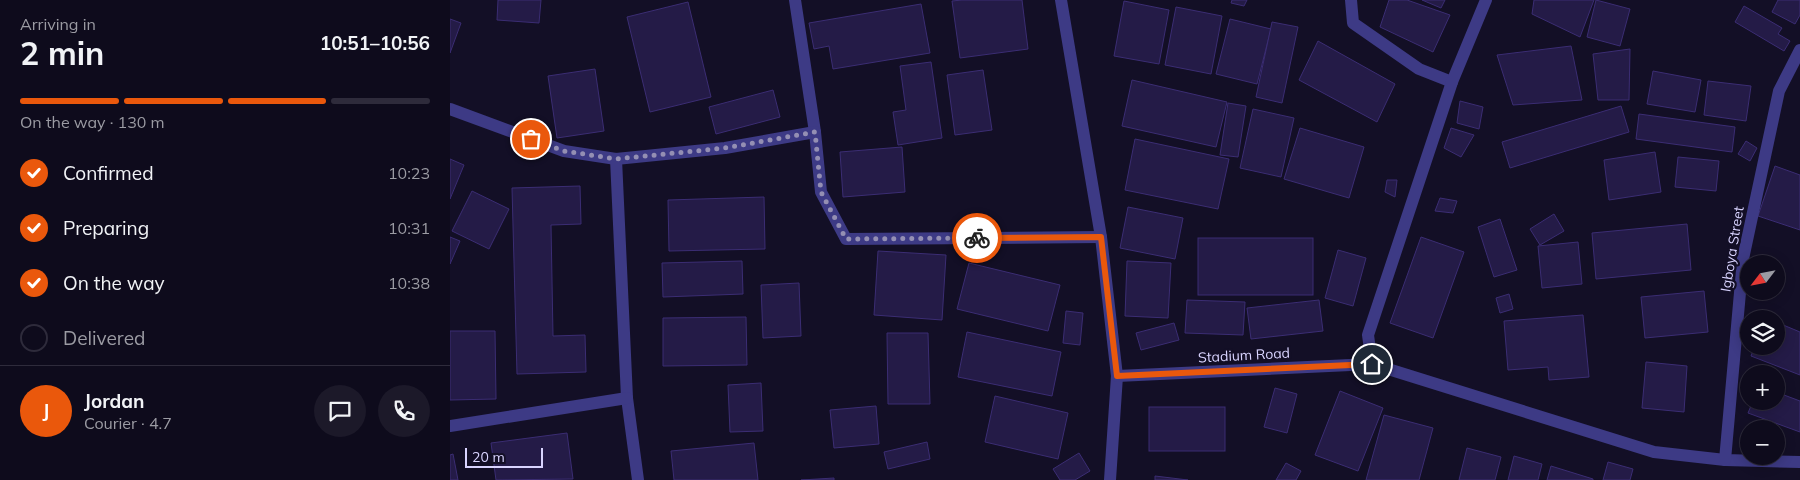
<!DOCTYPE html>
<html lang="en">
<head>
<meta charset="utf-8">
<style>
	:root { --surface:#0e0b1c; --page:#1c1929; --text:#f1f3f6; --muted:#9b9ba3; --line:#2e2b3b; --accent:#ea580c }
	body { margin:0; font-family:Mulish,sans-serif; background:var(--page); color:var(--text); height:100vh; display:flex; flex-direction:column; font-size:19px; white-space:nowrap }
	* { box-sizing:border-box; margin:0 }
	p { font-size:16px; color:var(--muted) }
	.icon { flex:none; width:28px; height:28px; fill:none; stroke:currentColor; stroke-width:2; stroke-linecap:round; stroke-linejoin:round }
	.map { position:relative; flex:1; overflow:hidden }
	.drawer { display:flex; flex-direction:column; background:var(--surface); width:450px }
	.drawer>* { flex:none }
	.needle { width:32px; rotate:238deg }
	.buttons { position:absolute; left:1290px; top:255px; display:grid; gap:10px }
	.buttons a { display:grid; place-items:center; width:45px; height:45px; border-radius:50%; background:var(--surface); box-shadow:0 2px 12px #0003,0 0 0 1px var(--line); font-size:25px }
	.scale { position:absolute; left:15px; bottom:12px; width:78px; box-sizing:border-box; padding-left:5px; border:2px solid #d9d4ff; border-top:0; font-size:14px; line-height:18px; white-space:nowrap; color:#d9d4ff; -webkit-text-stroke:4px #130f26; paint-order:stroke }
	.pin { position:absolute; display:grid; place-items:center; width:42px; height:42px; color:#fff; margin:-21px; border:2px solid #fff; border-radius:50%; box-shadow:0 1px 5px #0007 }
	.courier { position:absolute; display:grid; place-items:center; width:50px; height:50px; margin:-25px; border:4px solid #ea580c; border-radius:50%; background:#fff; color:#222; box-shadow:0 1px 6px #0007 }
	.head em { font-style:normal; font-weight:700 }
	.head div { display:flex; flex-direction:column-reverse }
	.head { display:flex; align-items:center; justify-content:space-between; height:85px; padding:0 20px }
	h1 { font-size:32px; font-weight:700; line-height:38px }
	.bar { display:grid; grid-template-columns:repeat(4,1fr); gap:8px 5px; align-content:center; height:60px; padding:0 20px }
	.bar i { height:6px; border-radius:4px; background:var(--line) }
	.bar .on { background:var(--accent) }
	.bar p { grid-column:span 4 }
	.line { display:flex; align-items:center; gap:12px; padding:0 20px; border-top:1px solid var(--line) }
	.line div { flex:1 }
	.round { display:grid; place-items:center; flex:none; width:52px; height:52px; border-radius:26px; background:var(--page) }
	ol { padding:0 20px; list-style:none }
	li { display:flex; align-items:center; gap:15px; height:55px }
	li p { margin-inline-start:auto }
	li .icon { padding:5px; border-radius:50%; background:var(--accent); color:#fff; stroke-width:4 }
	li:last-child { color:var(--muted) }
	li i { width:28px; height:28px; border:2px solid var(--line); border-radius:50% }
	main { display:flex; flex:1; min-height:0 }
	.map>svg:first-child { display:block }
	.building { fill:#241b47; stroke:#3b2d73 }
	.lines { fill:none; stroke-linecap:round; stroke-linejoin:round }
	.street { stroke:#3d3a85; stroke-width:12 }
	.done { stroke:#948fb3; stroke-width:5; stroke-dasharray:0 9 }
	.route { stroke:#ea580c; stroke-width:6 }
	.labels { text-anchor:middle; stroke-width:4.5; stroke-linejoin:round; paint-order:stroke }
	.street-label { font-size:14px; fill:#d9d4ff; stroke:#130f26 }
</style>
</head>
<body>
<main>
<section class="drawer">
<div class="head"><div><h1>2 min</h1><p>Arriving in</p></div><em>10:51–10:56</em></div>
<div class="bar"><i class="on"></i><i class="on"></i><i class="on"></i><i></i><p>On the way · 130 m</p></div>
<ol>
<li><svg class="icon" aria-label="check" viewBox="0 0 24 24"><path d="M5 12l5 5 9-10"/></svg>Confirmed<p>10:23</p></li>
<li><svg class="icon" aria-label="check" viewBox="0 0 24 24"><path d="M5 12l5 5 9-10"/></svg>Preparing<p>10:31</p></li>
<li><svg class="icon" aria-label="check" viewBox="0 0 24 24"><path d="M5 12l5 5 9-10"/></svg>On the way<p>10:38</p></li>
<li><i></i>Delivered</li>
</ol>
<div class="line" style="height:90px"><b class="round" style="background:var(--accent);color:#fff">J</b><div><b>Jordan</b><p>Courier · 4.7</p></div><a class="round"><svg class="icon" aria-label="chat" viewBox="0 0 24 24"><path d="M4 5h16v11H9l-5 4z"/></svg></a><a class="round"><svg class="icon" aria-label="phone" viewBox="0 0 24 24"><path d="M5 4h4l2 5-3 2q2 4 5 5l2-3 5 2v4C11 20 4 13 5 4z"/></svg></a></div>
</section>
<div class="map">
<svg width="1350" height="480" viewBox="0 0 1350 480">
	<rect width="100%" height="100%" fill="#130f26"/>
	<g class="building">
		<path d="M48,0h43l-2,23 -42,-3z"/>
		<path d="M512,0h60l6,49 -68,9 -8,-57z"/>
		<path d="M782,0h15l-3,6 -13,-3z"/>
		<path d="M939,0h18l43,15 -17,37 -53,-25z"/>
		<path d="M972,0h23l-4,8z"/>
		<path d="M1084,0h60l-14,37 -48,-23z"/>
		<path d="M1146,0l34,9 -10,37 -33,-9z"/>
		<path d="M1328,0h22v15l-5,9 -23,-12z"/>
		<path d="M674,1l45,9 -10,54 -45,-8z"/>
		<path d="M238,2l23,95 -61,15 -23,-95z"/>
		<path d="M471,4l9,49 -97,16 -4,-23 -15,3 -5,-26z"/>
		<path d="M1294,6l38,22 -4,6 12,7 -6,10 -49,-29z"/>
		<path d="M726,7l46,9 -11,58 -46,-9z"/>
		<path d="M0,19l11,4 -11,30z"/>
		<path d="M780,19l41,10 -14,55 -41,-10z"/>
		<path d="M822,22l26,5 -16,76 -26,-6z"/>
		<path d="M868,41l77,43 -18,38 -78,-42z"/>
		<path d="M1121,46l11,54 -69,5 -16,-50z"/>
		<path d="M1180,49l-1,51h-31l-5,-46z"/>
		<path d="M481,62l11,76 -44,7 -5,-33 13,-2 -6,-44z"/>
		<path d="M145,69l9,62 -47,7 -9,-62z"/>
		<path d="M533,70l9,60 -37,5 -8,-60z"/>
		<path d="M1203,71l48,9 -6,32 -48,-8z"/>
		<path d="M682,80l95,22 -11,45 -94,-21z"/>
		<path d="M1258,81l43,5 -5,35 -42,-6z"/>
		<path d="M323,90l7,27 -64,17 -7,-27z"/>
		<path d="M1010,101l23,6 -4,22 -22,-6z"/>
		<path d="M778,103l18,3 -8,51 -18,-2z"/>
		<path d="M1171,106l8,26 -119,36 -8,-26z"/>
		<path d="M803,109l41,9 -13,59 -41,-9z"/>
		<path d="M1189,114l96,13 -3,25 -96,-13z"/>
		<path d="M850,128l64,19 -15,51 -65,-19z"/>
		<path d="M1001,128l23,7 -13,22 -17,-9z"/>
		<path d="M685,139l94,20 -11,50 -93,-19z"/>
		<path d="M1296,141l11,7 -7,13 -12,-7z"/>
		<path d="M452,147l3,45 -62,5 -3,-45z"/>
		<path d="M1205,152l6,40 -52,8 -5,-40z"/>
		<path d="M1228,157l41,4 -3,30 -41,-4z"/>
		<path d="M0,159l14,6 -14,34z"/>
		<path d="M1325,166l25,9v55l-42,-14z"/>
		<path d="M937,180h10l-2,17 -10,-5z"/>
		<path d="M130,186l1,38 -30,1 2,111 32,-1 1,37 -69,2 -5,-186z"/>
		<path d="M22,191l37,18 -20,40 -37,-18z"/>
		<path d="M314,197l1,52 -96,2 -1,-51z"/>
		<path d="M990,198l17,3 -4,12 -18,-2z"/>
		<path d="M678,207l55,11 -8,41 -55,-11z"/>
		<path d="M1104,214l10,17 -24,14 -10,-16z"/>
		<path d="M1050,219l17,51 -23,7 -16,-50z"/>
		<path d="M1237,224l4,46 -95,9 -4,-46z"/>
		<path d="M0,237l10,4 -10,23z"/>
		<path d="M971,237l43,15 -31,86 -43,-15z"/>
		<rect x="748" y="238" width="115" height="57"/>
		<path d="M1128,242l4,42 -40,4 -4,-42z"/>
		<path d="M888,250l28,8 -13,48 -28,-8z"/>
		<path d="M428,251l68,4 -4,65 -68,-5z"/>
		<path d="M292,261l1,33 -80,3 -1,-34z"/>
		<path d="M677,261l44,2 -3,55 -43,-2z"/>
		<path d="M519,263l91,22 -12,46 -91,-22z"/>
		<path d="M349,283l2,53 -38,2 -2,-53z"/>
		<path d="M1254,291l4,41 -63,6 -4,-41z"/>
		<path d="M1059,294l4,15 -13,4 -4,-15z"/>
		<path d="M737,300l58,2 -2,33 -58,-2z"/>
		<path d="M869,300l4,31 -72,8 -4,-31z"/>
		<path d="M616,311l17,2 -3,32 -17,-2z"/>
		<path d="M1133,315l6,62 -40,3 -1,-13 -40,3 -4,-49z"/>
		<path d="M296,317l1,48 -84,1v-48z"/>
		<path d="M1326,322l24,10v43l-49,-19 4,-10h21z"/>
		<path d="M724,323l5,17 -38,10 -5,-17z"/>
		<path d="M0,331h45l1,68 -46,1z"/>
		<path d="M517,332l94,20 -9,44 -94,-19z"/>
		<path d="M437,333h41l2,71h-42z"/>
		<path d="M1196,362l41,4 -3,46 -42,-4z"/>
		<path d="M311,383l2,48 -33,1 -2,-47z"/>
		<path d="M825,388l22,6 -10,39 -23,-6z"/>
		<path d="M890,391l43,17 -25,63 -43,-16z"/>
		<path d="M1326,392l24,9v31l-52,-19 5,-12h23z"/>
		<path d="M545,396l73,17 -10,46 -73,-17z"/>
		<path d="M426,406l3,38 -45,4 -4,-38z"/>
		<rect x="699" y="407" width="76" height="44"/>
		<path d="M934,415l49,13 -14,52h-53z"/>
		<path d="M117,433l6,46 -77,1 -5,-37z"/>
		<path d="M477,442l3,17 -42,10 -4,-17z"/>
		<path d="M304,443l4,37h-84l-3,-29z"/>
		<path d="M1017,448l34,9 -6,23h-36z"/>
		<path d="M629,453l11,18 -15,9h-15l-7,-11z"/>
		<path d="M3,454l5,26h-8v-25z"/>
		<path d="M1064,456l28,8 -4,16h-30z"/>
		<path d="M1158,462l25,7 -3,11h-27z"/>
		<path d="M836,463l15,8 -5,9h-20z"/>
		<path d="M1101,466l42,13v1h-46z"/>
		<path d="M705,476l33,4h-33z"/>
		<path d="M384,478v2h-33z"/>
	</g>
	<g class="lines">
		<g class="street">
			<path d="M345,0l20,132 6,60 25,47 255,-2"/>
			<path d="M611,0l40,237 16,139 -7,104"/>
			<path d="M901,0l2,23 66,46 33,13"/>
			<path d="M0,109l114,42 52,8 109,-11 90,-16"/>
			<path d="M166,159l11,239 11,82"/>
			<path d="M922,364l-4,-29 84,-253 34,-82"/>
			<path d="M667,376l255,-12 282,88 71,8 75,2"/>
			<path d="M0,426l177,-28"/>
			<path d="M1275,460l18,-201 36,-168 21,-41"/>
		</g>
	</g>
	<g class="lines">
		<path class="done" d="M81,139l33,12 52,8 109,-11 90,-16 6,60 25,47 131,-1"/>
		<path class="route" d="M527,238l124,-1 16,139 255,-12"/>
	</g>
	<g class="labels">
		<g class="street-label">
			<text transform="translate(1282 249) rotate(-81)" y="5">Igboya Street</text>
			<text transform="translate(794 355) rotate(-3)" y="5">Stadium Road</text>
		</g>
	</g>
</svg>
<div class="buttons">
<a><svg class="needle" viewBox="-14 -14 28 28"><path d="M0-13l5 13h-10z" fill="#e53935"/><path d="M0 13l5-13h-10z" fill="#9b9ba3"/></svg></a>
<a><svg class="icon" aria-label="layers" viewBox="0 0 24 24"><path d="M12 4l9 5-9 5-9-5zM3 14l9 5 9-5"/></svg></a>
<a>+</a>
<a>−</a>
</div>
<div class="scale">20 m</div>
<div class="pin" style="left:81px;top:139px;background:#ea580c"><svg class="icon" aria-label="bag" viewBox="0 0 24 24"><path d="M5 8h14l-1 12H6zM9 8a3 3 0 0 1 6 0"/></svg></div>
<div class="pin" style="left:922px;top:364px;background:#1f2937"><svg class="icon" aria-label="home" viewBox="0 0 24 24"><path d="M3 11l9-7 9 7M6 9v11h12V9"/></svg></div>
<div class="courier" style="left:527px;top:238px"><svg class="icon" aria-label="bike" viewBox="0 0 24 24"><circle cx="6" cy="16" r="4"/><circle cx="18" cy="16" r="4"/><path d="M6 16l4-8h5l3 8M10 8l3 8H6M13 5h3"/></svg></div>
</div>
</main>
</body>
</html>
